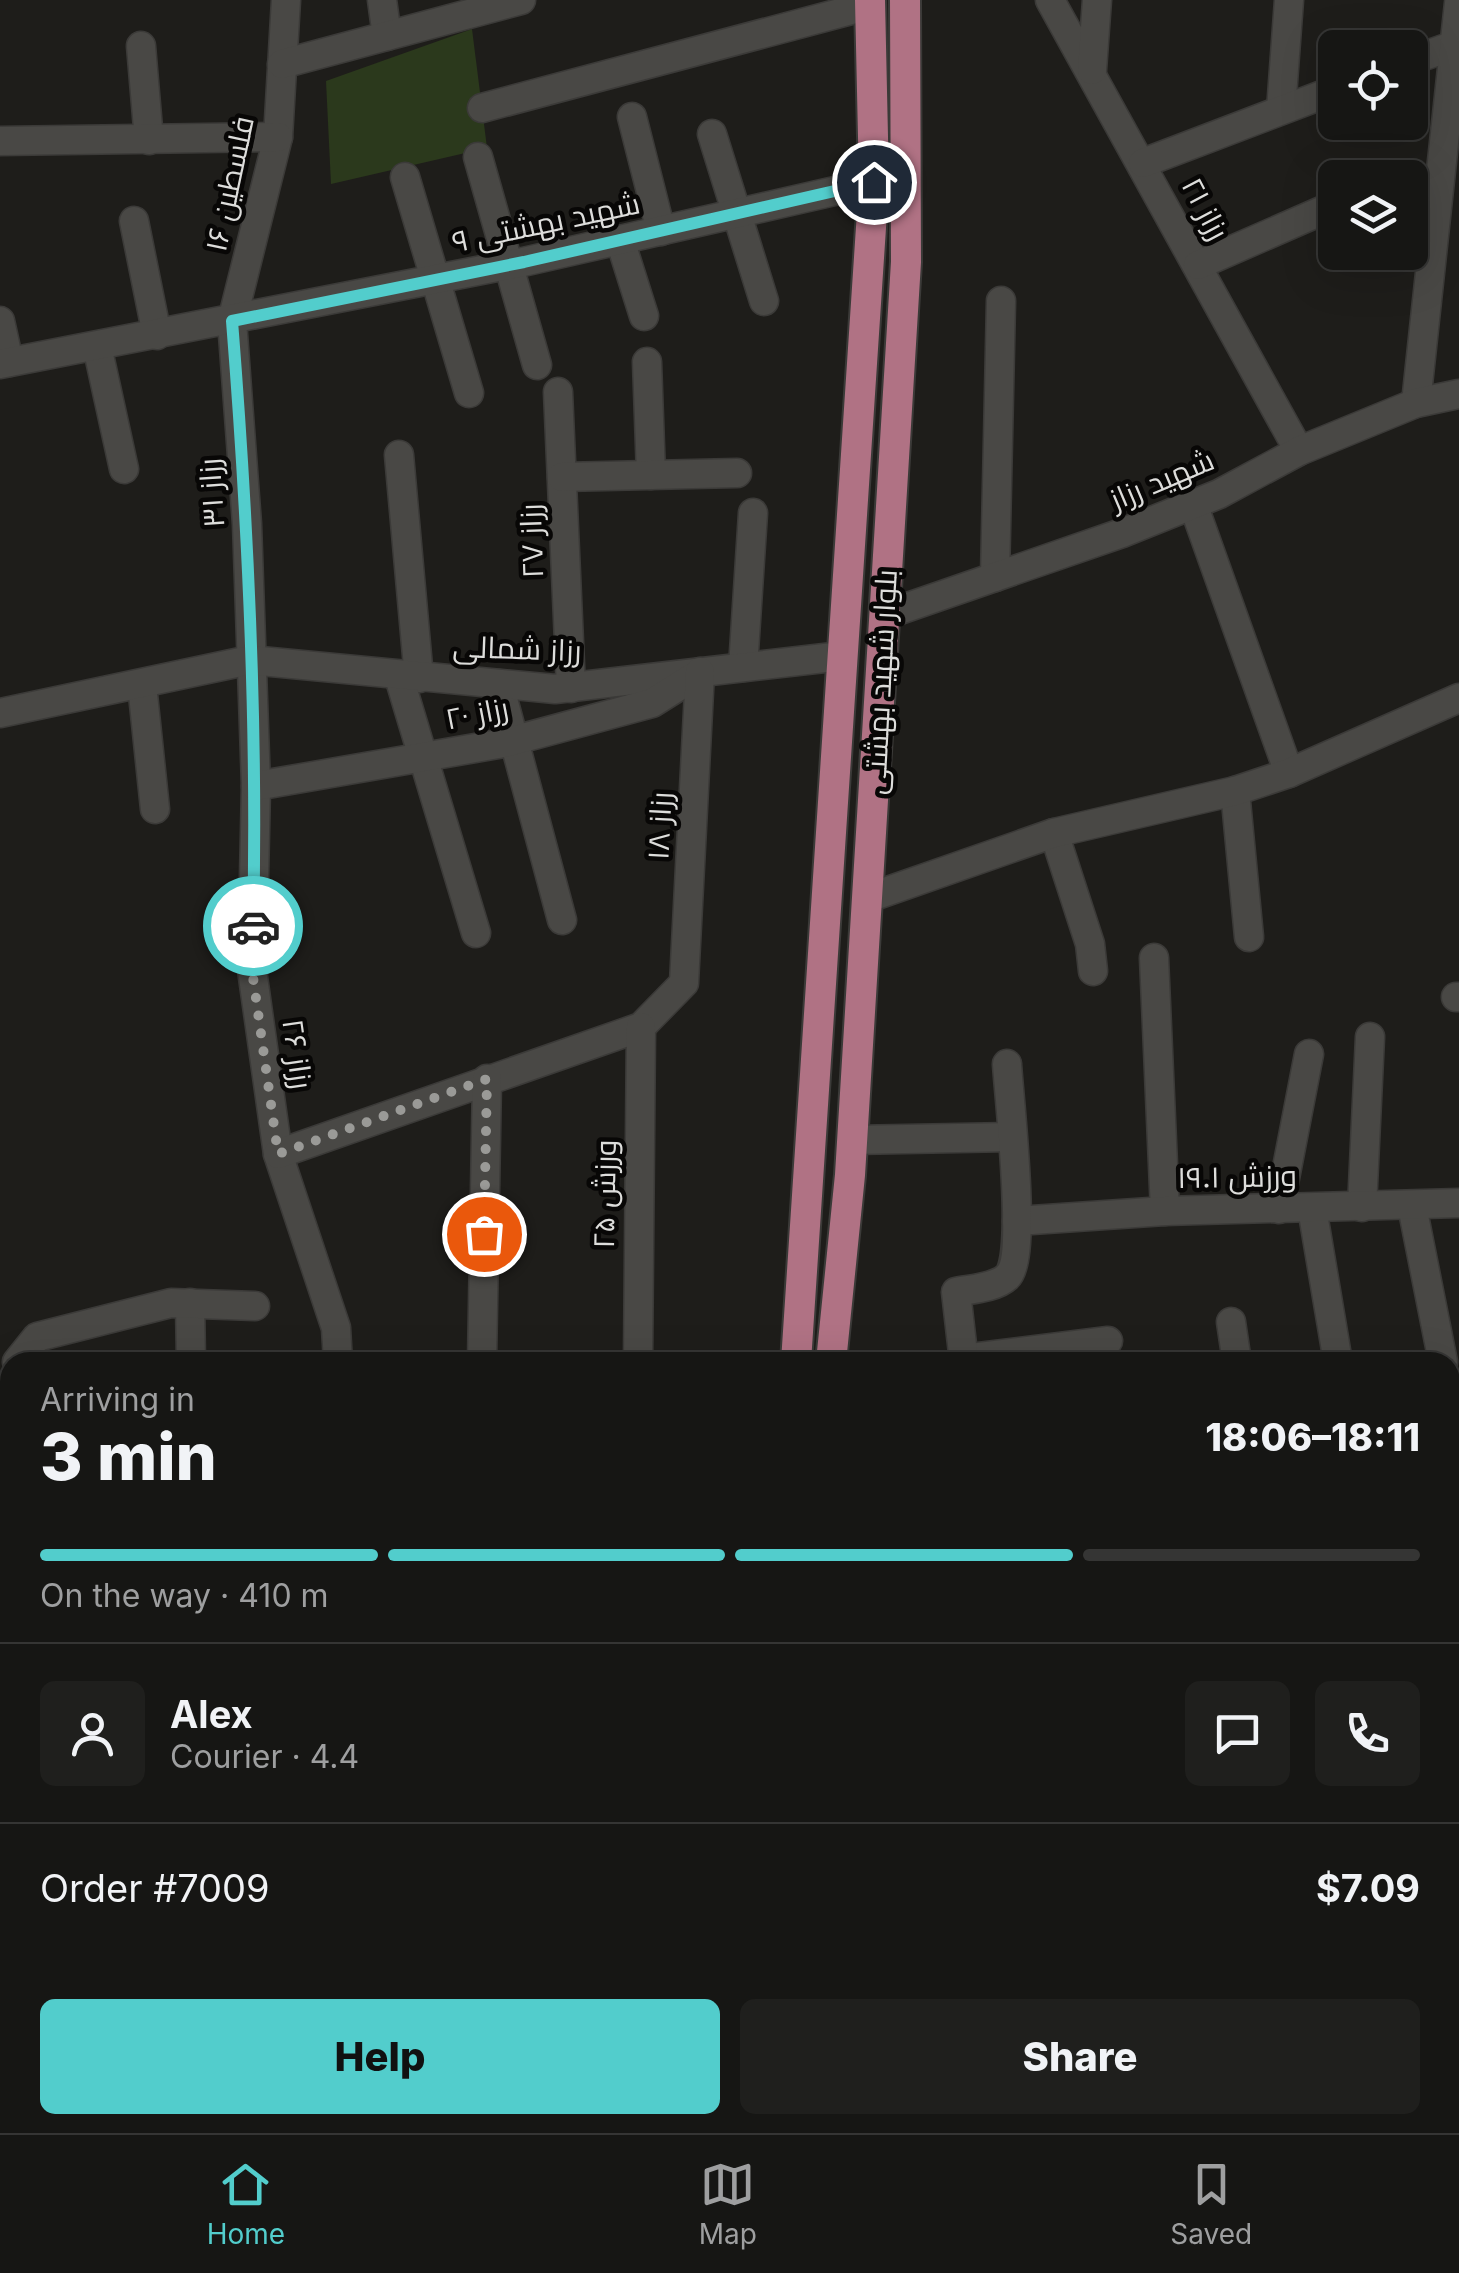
<!DOCTYPE html>
<html lang="en">
<head>
<meta charset="utf-8">
<style>
	:root { --surface:#161614; --page:#1f1f1d; --text:#f1f3f6; --muted:#9e9fa0; --line:#353534; --accent:#52cdcc }
	body { margin:0; font-family:Inter,Cairo,sans-serif; background:var(--page); color:var(--text); height:100vh; display:flex; flex-direction:column; font-size:38px; white-space:nowrap }
	* { box-sizing:border-box; margin:0 }
	p { font-size:32px; color:var(--muted) }
	.icon { flex:none; width:55px; height:55px; fill:none; stroke:currentColor; stroke-width:2; stroke-linecap:round; stroke-linejoin:round }
	.map { position:relative; flex:1; overflow:hidden }
	.details { position:absolute; left:0px; top:1352px; width:1460px; height:782px; display:flex; flex-direction:column; background:var(--surface); border-radius:30px 30px 0 0; box-shadow:0 10px 40px #0002,0 0 0 2px var(--line) }
	.details>* { flex:none }
	.fabs { position:absolute; left:1318px; top:30px; display:grid; gap:20px }
	.fabs a { display:grid; place-items:center; width:110px; height:110px; border-radius:15px; background:var(--surface); box-shadow:0 10px 40px #0002,0 0 0 2px var(--line); font-size:50px }
	.pin { position:absolute; display:grid; place-items:center; width:85px; height:85px; color:#fff; margin:-42px; border:5px solid #fff; border-radius:50%; box-shadow:0 2px 10px #0007 }
	.courier { position:absolute; display:grid; place-items:center; width:100px; height:100px; margin:-50px; border:8px solid #52cdcc; border-radius:50%; background:#fff; color:#222; box-shadow:0 2px 12px #0007 }
	.summary em { font-style:normal; font-weight:800 }
	.summary div { display:flex; flex-direction:column-reverse }
	.summary { display:flex; align-items:center; justify-content:space-between; height:170px; padding:0 40px }
	h1 { font-size:65px; font-weight:800; line-height:75px }
	.bar { display:grid; grid-template-columns:repeat(4,1fr); gap:15px 10px; align-content:center; height:120px; padding:0 40px }
	.bar i { height:12px; border-radius:8px; background:var(--line) }
	.bar .current { background:var(--accent) }
	.bar p { grid-column:span 4 }
	.line { display:flex; align-items:center; gap:25px; padding:0 40px; border-top:2px solid var(--line) }
	.line div { flex:1 }
	.round { display:grid; place-items:center; flex:none; width:105px; height:105px; border-radius:15px; background:var(--page) }
	.primary-button { display:flex; gap:20px; margin-top:auto; padding:20px 40px }
	.primary-button a { flex:1; height:115px; border-radius:15px; background:var(--accent); color:#111; font-size:40px; font-weight:800; line-height:115px; text-align:center }
	.primary-button a+a { background:var(--page); color:var(--text) }
	.menu { display:flex; justify-content:space-around; align-items:center; height:140px; border-top:2px solid var(--line); background:var(--surface); font-size:28px; color:var(--muted) }
	.menu a { display:grid; justify-items:center; gap:5px }
	.menu .current { color:var(--accent) }
	.map>svg:first-child { display:block }
	.green { fill:#2b391c }
	.water { fill:#00041c }
	.lines { fill:none; stroke-linecap:round; stroke-linejoin:round }
	.river { stroke:#00041c; stroke-width:38 }
	.minor-casing { stroke:#3b3a38; stroke-width:31 }
	.major-casing { stroke:#3b3a38; stroke-width:34 }
	.minor { stroke:#494845; stroke-width:28 }
	.major { stroke:#b07284; stroke-width:30 }
	.done { stroke:#9a9a97; stroke-width:10; stroke-dasharray:0 18 }
	.route { stroke:#52cdcc; stroke-width:12 }
	.labels { text-anchor:middle; stroke-width:9; stroke-linejoin:round; paint-order:stroke }
	.street-label { font-size:30px; fill:#dddddb; stroke:#080706 }
</style>
</head>
<body>
<div class="map">
<svg width="1459" height="2133" viewBox="0 0 1459 2133">
	<rect width="100%" height="100%" fill="#1e1d1a"/>
	<path class="green" d="M472,29l15,119 -156,36 -5,-103z"/>
	<path class="water" d="M298,2125h183l10,8h-175z"/>
	<g class="lines">
		<path class="river" d="M0,2049l10,-4"/>
		<g class="minor-casing">
			<g id="minor">
				<path d="M286,0l-8,137 -46,184 15,203 9,262 -4,184 26,184 58,174 2,34"/>
				<path d="M382,0l5,36"/>
				<path d="M1050,0l249,451"/>
				<path d="M141,46l8,94"/>
				<path d="M1410,61l42,-15"/>
				<path d="M282,64l239,-64"/>
				<path d="M1092,70l5,-70"/>
				<path d="M482,108l388,-103"/>
				<path d="M1281,110l8,-110"/>
				<path d="M632,117l29,114"/>
				<path d="M712,134l52,167"/>
				<path d="M0,141l278,-4"/>
				<path d="M478,157l59,208"/>
				<path d="M1143,163l192,-73"/>
				<path d="M405,177l64,216"/>
				<path d="M1399,178l1,-1"/>
				<path d="M134,221l23,114"/>
				<path d="M620,240l24,76"/>
				<path d="M1198,265l137,-60"/>
				<path d="M0,321l9,41"/>
				<path d="M97,346l27,123"/>
				<path d="M647,362l4,113"/>
				<path d="M0,364l523,-102 351,-80"/>
				<path d="M558,392l13,296"/>
				<path d="M1416,403l43,-400"/>
				<path d="M399,455l20,223"/>
				<path d="M562,477l175,-4"/>
				<path d="M1193,504l96,269"/>
				<path d="M995,577l6,-276"/>
				<path d="M885,615l237,-82 97,-39 80,-43 117,-48 43,-9"/>
				<path d="M743,667l10,-154"/>
				<path d="M399,677l77,256"/>
				<path d="M499,684l63,236"/>
				<path d="M142,685l13,124"/>
				<path d="M0,713l250,-53 305,29 287,-33"/>
				<path d="M256,786l248,-43 148,-40 43,-27"/>
				<path d="M1235,791l14,146"/>
				<path d="M1054,833l36,111 3,27"/>
				<path d="M868,898l186,-65 181,-42 54,-18 170,-75"/>
				<path d="M1154,958l11,253"/>
				<path d="M1456,997h3"/>
				<path d="M852,1140l160,-3"/>
				<path d="M278,1154l363,-127 43,-44 16,-311"/>
				<path d="M1412,1206l31,156"/>
				<path d="M1362,1207l8,-170"/>
				<path d="M1312,1208l26,154"/>
				<path d="M1279,1209l30,-155"/>
				<path d="M1017,1221l148,-10 294,-8"/>
				<path d="M190,1303l1,59"/>
				<path d="M1231,1322l6,40"/>
				<path d="M963,1359l145,-18"/>
				<path d="M17,1362l20,-25 134,-34 84,3"/>
				<path d="M482,1362l5,-283"/>
				<path d="M638,1362l3,-335"/>
				<path d="M964,1362l-8,-70c15,-3 39,-4 51,-15 21,-18 2,-179 0,-213"/>
				<path d="M1450,1398l9,45"/>
				<path d="M0,1598h10"/>
				<path d="M1450,1868l9,57"/>
				<path d="M0,1956h10"/>
				<path d="M1450,1961h9"/>
				<path d="M1459,2036v11"/>
				<path d="M516,2125l11,8"/>
				<path d="M994,2133l10,-8"/>
				<path d="M1200,2133l5,-8"/>
			</g>
		</g>
		<g class="major-casing">
			<g id="major">
				<path d="M796,1362l78,-1180 -4,-182"/>
				<path d="M831,1362l19,-187 56,-913 -1,-262"/>
				<path d="M810,2125v8"/>
				<path d="M846,2125l1,8"/>
			</g>
		</g>
		<use href="#minor" class="minor"/>
		<use href="#major" class="major"/>
	</g>
	<g class="lines">
		<path class="done" d="M253,926l-1,44 26,184 209,-75 -3,155"/>
		<path class="route" d="M253,926c5,-202 -5,-404 -21,-605l292,-59 350,-80"/>
	</g>
	<g class="labels">
		<g class="street-label">
			<text transform="translate(230 184) rotate(-78)" y="10">فلسطین ۱۶</text>
			<text transform="translate(1205 209) rotate(62)" y="10">رزاز ۲۱</text>
			<text transform="translate(546 223) rotate(-12)" y="10">شهید بهشتی ۹</text>
			<text transform="translate(1162 480) rotate(-23)" y="10">شهید رزاز</text>
			<text transform="translate(212 493) rotate(-94)" y="10">رزاز ۳۱</text>
			<text transform="translate(532 541) rotate(-92)" y="10">رزاز ۲۷</text>
			<text transform="translate(517 649) rotate(2)" y="10">رزاز شمالی</text>
			<text transform="translate(881 682) rotate(-87)" y="10">بلوار شهید بهشتی</text>
			<text transform="translate(477 714) rotate(-11)" y="10">رزاز ۲۰</text>
			<text transform="translate(660 826) rotate(-87)" y="10">رزاز ۱۸</text>
			<text transform="translate(297 1054) rotate(82)" y="10">رزاز ۲۶</text>
			<text transform="translate(1237 1177) rotate(-1)" y="10">ورزش ۱۹.۱</text>
			<text transform="translate(605 1194) rotate(-89)" y="10">ورزش ۲۵</text>
		</g>
	</g>
</svg>
<div class="fabs">
<a><svg class="icon" aria-label="locate" viewBox="0 0 24 24"><circle cx="12" cy="12" r="6"/><path d="M12 2v4M12 18v4M2 12h4M18 12h4"/></svg></a>
<a><svg class="icon" aria-label="layers" viewBox="0 0 24 24"><path d="M12 4l9 5-9 5-9-5zM3 14l9 5 9-5"/></svg></a>
</div>
<div class="pin" style="left:484px;top:1234px;background:#ea580c"><svg class="icon" aria-label="bag" viewBox="0 0 24 24"><path d="M5 8h14l-1 12H6zM9 8a3 3 0 0 1 6 0"/></svg></div>
<div class="pin" style="left:874px;top:182px;background:#1f2937"><svg class="icon" aria-label="home" viewBox="0 0 24 24"><path d="M3 11l9-7 9 7M6 9v11h12V9"/></svg></div>
<div class="courier" style="left:253px;top:926px"><svg class="icon" aria-label="car" viewBox="0 0 24 24"><path d="M5 17H2v-5l4-1 3-4h7l3 4 3 1v5h-3M9 17h6M6 11h13"/><circle cx="7" cy="17" r="2"/><circle cx="17" cy="17" r="2"/></svg></div>
<section class="details">
<div class="summary"><div><h1>3 min</h1><p>Arriving in</p></div><em>18:06–18:11</em></div>
<div class="bar"><i class="current"></i><i class="current"></i><i class="current"></i><i></i><p>On the way · 410 m</p></div>
<div class="line" style="height:180px"><a class="round"><svg class="icon" aria-label="person" viewBox="0 0 24 24"><circle cx="12" cy="8" r="4"/><path d="M4 21q1-7 8-7t8 7"/></svg></a><div><b>Alex</b><p>Courier · 4.4</p></div><a class="round"><svg class="icon" aria-label="chat" viewBox="0 0 24 24"><path d="M4 5h16v11H9l-5 4z"/></svg></a><a class="round"><svg class="icon" aria-label="phone" viewBox="0 0 24 24"><path d="M5 4h4l2 5-3 2q2 4 5 5l2-3 5 2v4C11 20 4 13 5 4z"/></svg></a></div>
<div class="line" style="height:130px"><div>Order #7009</div><b>$7.09</b></div>
<div class="primary-button"><a>Help</a><a>Share</a></div>
</section>
</div>
<nav class="menu">
<a class="current"><svg class="icon" aria-label="home" viewBox="0 0 24 24"><path d="M3 11l9-7 9 7M6 9v11h12V9"/></svg>Home</a>
<a><svg class="icon" aria-label="map" viewBox="0 0 24 24"><path d="M3 6l6-2 6 2 6-2v14l-6 2-6-2-6 2zM9 4v14M15 6v14"/></svg>Map</a>
<a><svg class="icon" aria-label="saved" viewBox="0 0 24 24"><path d="M7 4h10v16l-5-4-5 4z"/></svg>Saved</a>
</nav>
</body>
</html>
